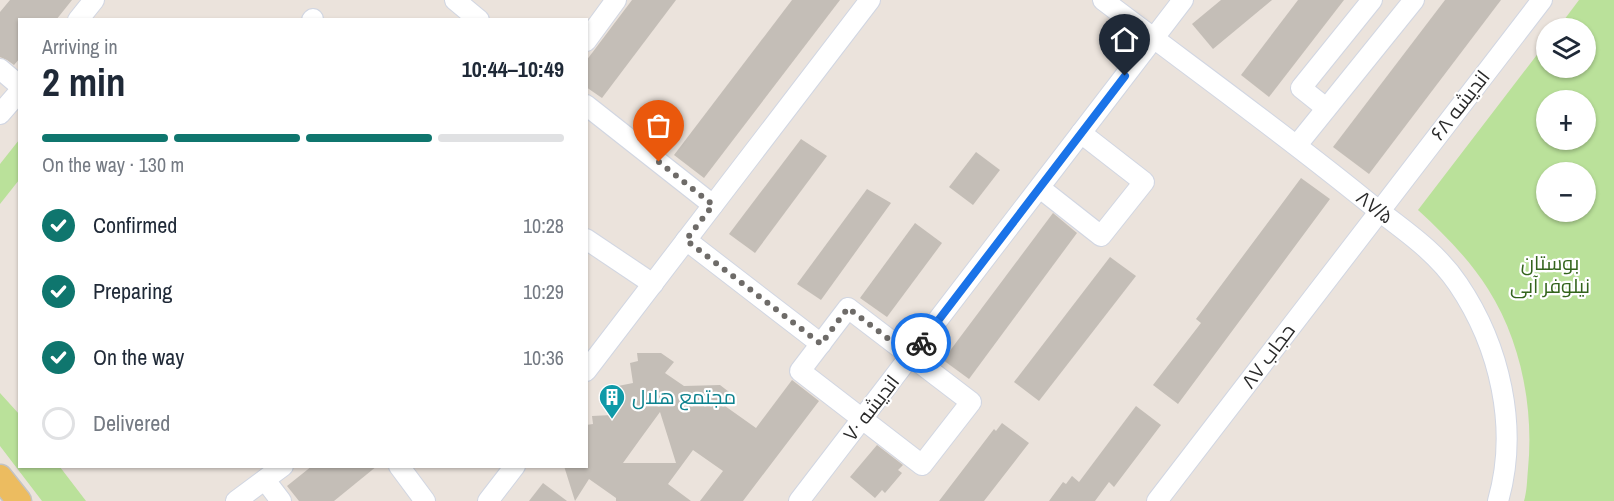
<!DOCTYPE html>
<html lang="en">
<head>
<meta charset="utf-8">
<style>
	:root { --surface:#fff; --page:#f2f2f3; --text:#1f2937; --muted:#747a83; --line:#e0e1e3; --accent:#0f766e }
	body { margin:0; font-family:"Archivo Narrow",Cairo,sans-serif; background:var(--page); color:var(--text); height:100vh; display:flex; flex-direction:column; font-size:22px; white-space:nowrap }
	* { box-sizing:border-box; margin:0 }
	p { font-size:20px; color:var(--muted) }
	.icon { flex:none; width:33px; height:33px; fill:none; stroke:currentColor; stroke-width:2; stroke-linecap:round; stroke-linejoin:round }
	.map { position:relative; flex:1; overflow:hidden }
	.details { position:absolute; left:18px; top:18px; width:570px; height:450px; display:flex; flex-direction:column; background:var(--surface); border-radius:0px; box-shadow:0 2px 4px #0004 }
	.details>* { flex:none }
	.tools { position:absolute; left:1536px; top:18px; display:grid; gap:12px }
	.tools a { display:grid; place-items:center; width:60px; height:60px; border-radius:50%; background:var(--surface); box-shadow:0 2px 4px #0004; font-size:30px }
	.pin { position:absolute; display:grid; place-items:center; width:51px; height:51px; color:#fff; margin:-62px -26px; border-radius:50% 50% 50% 0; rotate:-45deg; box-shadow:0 0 6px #0007 }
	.pin .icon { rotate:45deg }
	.courier { position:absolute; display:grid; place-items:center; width:60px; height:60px; margin:-30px; border:4px solid #1a73e8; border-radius:50%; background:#fff; color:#222; box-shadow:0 2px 8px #0007 }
	.head em { font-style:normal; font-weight:800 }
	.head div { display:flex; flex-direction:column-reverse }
	.head { display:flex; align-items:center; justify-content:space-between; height:102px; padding:0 24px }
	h1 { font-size:39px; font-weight:800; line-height:45px }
	.bar { display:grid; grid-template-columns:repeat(4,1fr); gap:9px 6px; align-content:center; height:72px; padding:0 24px }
	.bar i { height:8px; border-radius:4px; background:var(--line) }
	.bar .on { background:var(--accent) }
	.bar p { grid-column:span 4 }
	ol { padding:0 24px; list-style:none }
	li { display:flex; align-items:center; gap:18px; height:66px }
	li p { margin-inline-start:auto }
	li .icon { padding:6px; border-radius:50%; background:var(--accent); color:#fff; stroke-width:4 }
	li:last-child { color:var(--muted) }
	li i { width:33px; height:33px; border:3px solid var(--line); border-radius:50% }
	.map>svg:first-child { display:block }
	.green { fill:#bae19a; fill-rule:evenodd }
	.building { fill:#c4beb7; fill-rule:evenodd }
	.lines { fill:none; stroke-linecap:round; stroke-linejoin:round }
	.minor-casing { stroke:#d1d6e2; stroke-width:22 }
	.major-casing { stroke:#c3c3c3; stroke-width:27 }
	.minor { stroke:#fff; stroke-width:20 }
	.major { stroke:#ecbc60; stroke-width:24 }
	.done { stroke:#6e6b68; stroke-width:6; stroke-dasharray:0 10.8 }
	.route { stroke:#1a73e8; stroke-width:8 }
	.labels { text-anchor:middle; stroke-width:4.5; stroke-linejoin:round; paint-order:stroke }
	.street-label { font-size:20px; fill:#2a2a2a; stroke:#fff }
	.park-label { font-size:20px; fill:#33641c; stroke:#fff }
	.culture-label { font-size:20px; fill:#0d838f; stroke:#fff; text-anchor:start }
</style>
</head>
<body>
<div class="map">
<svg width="1614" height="501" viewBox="0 0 1614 501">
	<rect width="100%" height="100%" fill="#ebe3dc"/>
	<g class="green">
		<path d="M1579,0h35v501h-90c3,-10 3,-21 4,-32 6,-61 -7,-128 -40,-180 -19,-30 -44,-55 -70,-79l128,-167v25h40v-40h-28zM1586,100v40h-40v-40zM1546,172h40v40h-40z"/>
		<path d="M19,140v40l-19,24v-40z"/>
		<path d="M0,393l19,21 1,52 40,1 26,34h-44l-42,-55z"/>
	</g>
	<g class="building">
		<path d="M10,0h62l-16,20h-36v38l-6,7 -7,-5 -7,-3v-45z"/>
		<path d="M632,0h44l-74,98 -16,-11v-26z"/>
		<path d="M792,0h48l-136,178 -30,-23z"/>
		<path d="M1221,0h51l-59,49 -21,-25z"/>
		<path d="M1298,0h46l-75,97 -28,-22z"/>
		<path d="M1445,0h56l-132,174 -36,-27z"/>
		<path d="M801,139l26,17 -72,97 -26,-19z"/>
		<path d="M976,152l24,18 -27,35 -24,-18z"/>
		<path d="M1301,178l29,21 -152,205 -25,-19 48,-62 -5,-4z"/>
		<path d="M867,189l24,14 -70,97 -24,-16z"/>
		<path d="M1053,213l24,20 -108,146 -26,-19z"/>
		<path d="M915,223l27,20 -55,74 -27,-19z"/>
		<path d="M1110,257l26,19 -97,125 -25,-19z"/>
		<path d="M637,353h24l13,9 -9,11 19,13 36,-1 13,10 -8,11 31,22 36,-48 27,21 -76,100h-43l23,-30 -30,-21 -25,34 23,17h-75v-3l-27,-19 -14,22 -11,-35h22v-41l7,-1 -1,-8 20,-1 -6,-19 8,-2 -1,-7 20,-4 -3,-20 8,-2zM660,412l16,51h-53l18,-25z"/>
		<path d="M1136,406l25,19 -47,62 -5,-5 -14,19h-46l14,-19 3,2 6,-8 7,6z"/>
		<path d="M1002,423l27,20 -45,58h-45l55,-72 2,2z"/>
		<path d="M877,445l26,20 -5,5 4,3 -17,20 -3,-3 -7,8 -25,-21z"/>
		<path d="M312,466h65l-43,35h-35l-12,-15z"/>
		<path d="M543,483l24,18h-38z"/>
	</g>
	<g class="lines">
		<g class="minor-casing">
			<g id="minor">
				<path d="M455,0l24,20"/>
				<path d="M1103,0c87,66 176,130 261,199 33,27 70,49 94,85 42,62 61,144 40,217"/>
				<path d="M78,20l16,-20"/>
				<path d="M312,20l1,-1"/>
				<path d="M586,41l30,-41"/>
				<path d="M0,69l20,17"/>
				<path d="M586,105l127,100"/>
				<path d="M1326,108l-25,-20 71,-88"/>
				<path d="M0,114l20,-23"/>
				<path d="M1297,145l117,-145"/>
				<path d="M1040,188l61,48 43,-54 -63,-49"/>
				<path d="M586,239l67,45"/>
				<path d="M686,240l135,104"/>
				<path d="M848,308l123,94 -49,63 -122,-94z"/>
				<path d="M586,371l284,-371"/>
				<path d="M399,466l26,35"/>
				<path d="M265,480l16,21"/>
				<path d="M236,501l47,-35"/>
				<path d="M488,501l27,-35"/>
				<path d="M799,501l384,-501"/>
				<path d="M1157,501l385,-501"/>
			</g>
		</g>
		<g class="major-casing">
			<path id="major" d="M0,477l19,24"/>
		</g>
		<use href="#minor" class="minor"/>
		<use href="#major" class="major"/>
	</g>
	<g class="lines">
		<path class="done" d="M659,162l54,43 -27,35 135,104 27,-36 63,48 10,-13"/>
		<path class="route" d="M921,343l204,-267"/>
	</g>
	<defs>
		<g id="building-pin" transform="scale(1.35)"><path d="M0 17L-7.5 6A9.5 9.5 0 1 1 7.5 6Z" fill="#0f9aa8" stroke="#fff"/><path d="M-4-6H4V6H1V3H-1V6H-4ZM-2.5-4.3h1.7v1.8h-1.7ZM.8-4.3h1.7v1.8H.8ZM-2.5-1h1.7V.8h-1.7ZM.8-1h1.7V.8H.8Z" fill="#fff"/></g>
	</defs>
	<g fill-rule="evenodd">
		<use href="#building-pin" x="612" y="397"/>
	</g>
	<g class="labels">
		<g class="street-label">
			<text transform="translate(1460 105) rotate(-52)" y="7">اندیشه ۶۸</text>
			<text transform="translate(1375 207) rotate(38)" y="7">۸۷/۵</text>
			<text transform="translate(1268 356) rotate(-53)" y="7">حجاب ۸۷</text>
			<text transform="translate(871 408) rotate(-52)" y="7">اندیشه ۷۰</text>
		</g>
		<g class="park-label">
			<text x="1550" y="270">بوستان<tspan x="1550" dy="23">نیلوفر آبی</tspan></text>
		</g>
		<g class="culture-label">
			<text x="632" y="404">مجتمع هلال</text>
		</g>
	</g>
</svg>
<div class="tools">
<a><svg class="icon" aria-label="layers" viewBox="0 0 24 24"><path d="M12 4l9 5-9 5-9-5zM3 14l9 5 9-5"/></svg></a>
<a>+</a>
<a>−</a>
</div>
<div class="pin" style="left:659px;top:162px;background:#ea580c"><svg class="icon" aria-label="bag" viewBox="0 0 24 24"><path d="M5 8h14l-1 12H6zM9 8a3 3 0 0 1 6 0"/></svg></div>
<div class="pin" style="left:1125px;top:76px;background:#1f2937"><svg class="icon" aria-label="home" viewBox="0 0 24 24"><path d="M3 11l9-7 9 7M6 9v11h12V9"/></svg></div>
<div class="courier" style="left:921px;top:343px"><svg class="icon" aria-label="bike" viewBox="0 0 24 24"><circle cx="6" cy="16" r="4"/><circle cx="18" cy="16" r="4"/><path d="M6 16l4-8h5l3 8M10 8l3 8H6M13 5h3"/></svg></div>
<section class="details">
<div class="head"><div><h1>2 min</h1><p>Arriving in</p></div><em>10:44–10:49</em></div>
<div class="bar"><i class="on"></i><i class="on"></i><i class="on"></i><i></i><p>On the way · 130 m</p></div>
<ol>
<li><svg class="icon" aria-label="check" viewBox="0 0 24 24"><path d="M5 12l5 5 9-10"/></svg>Confirmed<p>10:28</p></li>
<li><svg class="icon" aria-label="check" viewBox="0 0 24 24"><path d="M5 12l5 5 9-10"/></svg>Preparing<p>10:29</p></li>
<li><svg class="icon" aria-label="check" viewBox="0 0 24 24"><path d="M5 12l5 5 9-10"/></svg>On the way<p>10:36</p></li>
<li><i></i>Delivered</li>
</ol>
</section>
</div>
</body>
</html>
